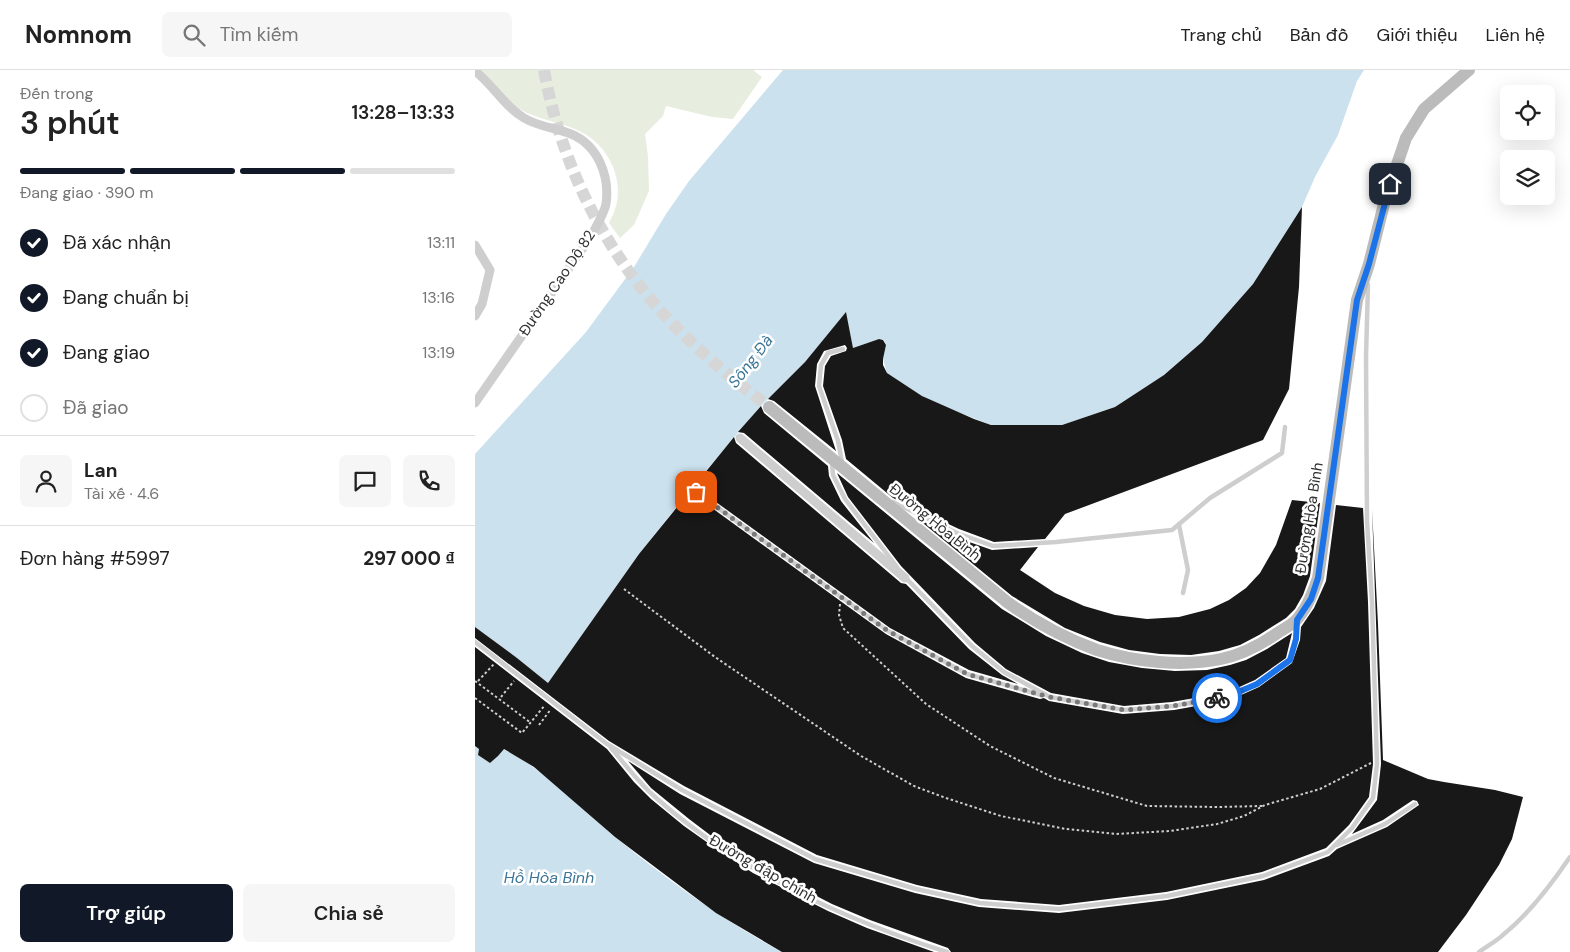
<!DOCTYPE html>
<html lang="vi">
<head>
<meta charset="utf-8">
<style>
	:root { --surface:#fff; --page:#f6f6f6; --text:#222; --muted:#767676; --line:#e0e0e0; --accent:#111827 }
	body { margin:0; font-family:"DM Sans",sans-serif; background:var(--page); color:var(--text); height:100vh; display:flex; flex-direction:column; font-size:19px; white-space:nowrap }
	* { box-sizing:border-box; margin:0 }
	p { font-size:16px; color:var(--muted) }
	.icon { flex:none; width:28px; height:28px; fill:none; stroke:currentColor; stroke-width:2; stroke-linecap:round; stroke-linejoin:round }
	.map { position:relative; flex:1; overflow:hidden }
	.panel { display:flex; flex-direction:column; background:var(--surface); width:475px }
	.panel>* { flex:none }
	.fabs { position:absolute; left:1025px; top:15px; display:grid; gap:10px }
	.fabs a { display:grid; place-items:center; width:55px; height:55px; border-radius:8px; background:var(--surface); box-shadow:0 5px 20px #0002; font-size:25px }
	.pin { position:absolute; display:grid; place-items:center; width:42px; height:42px; color:#fff; margin:-21px; border-radius:10px; box-shadow:0 2px 8px #0006 }
	.courier { position:absolute; display:grid; place-items:center; width:50px; height:50px; margin:-25px; border:4px solid #1a73e8; border-radius:50%; background:#fff; color:#222; box-shadow:0 1px 6px #0007 }
	.overview em { font-style:normal; font-weight:600 }
	.overview div { display:flex; flex-direction:column-reverse }
	.overview { display:flex; align-items:center; justify-content:space-between; height:85px; padding:0 20px }
	h1 { font-size:32px; font-weight:600; line-height:38px }
	.bar { display:grid; grid-template-columns:repeat(4,1fr); gap:8px 5px; align-content:center; height:60px; padding:0 20px }
	.bar i { height:6px; border-radius:4px; background:var(--line) }
	.bar .on { background:var(--accent) }
	.bar p { grid-column:span 4 }
	.line { display:flex; align-items:center; gap:12px; padding:0 20px; border-top:1px solid var(--line) }
	.line div { flex:1 }
	.round { display:grid; place-items:center; flex:none; width:52px; height:52px; border-radius:8px; background:var(--page) }
	ol { padding:0 20px; list-style:none }
	li { display:flex; align-items:center; gap:15px; height:55px }
	li p { margin-inline-start:auto }
	li .icon { padding:5px; border-radius:50%; background:var(--accent); color:#fff; stroke-width:4 }
	li:last-child { color:var(--muted) }
	li i { width:28px; height:28px; border:2px solid var(--line); border-radius:50% }
	.action { display:flex; gap:10px; margin-top:auto; padding:10px 20px }
	.action a { flex:1; height:58px; border-radius:8px; background:var(--accent); color:#fff; font-size:20px; font-weight:600; line-height:58px; text-align:center }
	.action a+a { background:var(--page); color:var(--text) }
	header { display:flex; align-items:center; gap:30px; box-sizing:border-box; height:70px; padding:0 25px; background:var(--surface); border-bottom:1px solid var(--line) }
	header strong { font-size:24px }
	nav { display:flex; gap:28px; margin-inline-start:auto; font-size:18px }
	.search { width:350px; height:45px; background:var(--page); display:flex; align-items:center; gap:12px; box-sizing:border-box; padding:0 18px; border-radius:8px; color:var(--muted); font-size:19px }
	main { display:flex; flex:1; min-height:0 }
	.map>svg:first-child { display:block }
	.green { fill:#e8eedf }
	.water { fill:#cce1ee }
	.building { fill:#181818 }
	.lines { fill:none; stroke-linecap:round; stroke-linejoin:round }
	.secondary-tunnel { stroke:#d6d6d6; stroke-width:12; stroke-dasharray:12 6; stroke-linecap:butt }
	.path { stroke:#cecece; stroke-width:2; stroke-dasharray:2.5 2.5; stroke-linecap:butt }
	.service { stroke:#cecece; stroke-width:4.5 }
	.minor { stroke:#cecece; stroke-width:9 }
	.secondary { stroke:#bbb; stroke-width:12 }
	.done { stroke:#797979; stroke-width:5; stroke-dasharray:0 9 }
	.route { stroke:#1a73e8; stroke-width:6 }
	.labels { text-anchor:middle; stroke-width:5; stroke-linejoin:round; paint-order:stroke }
	.street-label { font-size:15px; fill:#313131; stroke:#fff }
	.water-label { font-size:16px; font-style:italic; fill:#3b7597; stroke:#fff }
</style>
</head>
<body>
<header>
<strong>Nomnom</strong>
<div class="search"><svg class="icon" aria-label="search" viewBox="0 0 24 24"><circle cx="10" cy="10" r="6"/><path d="M15 15l6 6"/></svg>Tìm kiếm</div>
<nav><a>Trang chủ</a><a>Bản đồ</a><a>Giới thiệu</a><a>Liên hệ</a></nav>
</header>
<main>
<section class="panel">
<div class="overview"><div><h1>3 phút</h1><p>Đến trong</p></div><em>13:28–13:33</em></div>
<div class="bar"><i class="on"></i><i class="on"></i><i class="on"></i><i></i><p>Đang giao · 390 m</p></div>
<ol>
<li><svg class="icon" aria-label="check" viewBox="0 0 24 24"><path d="M5 12l5 5 9-10"/></svg>Đã xác nhận<p>13:11</p></li>
<li><svg class="icon" aria-label="check" viewBox="0 0 24 24"><path d="M5 12l5 5 9-10"/></svg>Đang chuẩn bị<p>13:16</p></li>
<li><svg class="icon" aria-label="check" viewBox="0 0 24 24"><path d="M5 12l5 5 9-10"/></svg>Đang giao<p>13:19</p></li>
<li><i></i>Đã giao</li>
</ol>
<div class="line" style="height:90px"><a class="round"><svg class="icon" aria-label="person" viewBox="0 0 24 24"><circle cx="12" cy="8" r="4"/><path d="M4 21q1-7 8-7t8 7"/></svg></a><div><b>Lan</b><p>Tài xế · 4.6</p></div><a class="round"><svg class="icon" aria-label="chat" viewBox="0 0 24 24"><path d="M4 5h16v11H9l-5 4z"/></svg></a><a class="round"><svg class="icon" aria-label="phone" viewBox="0 0 24 24"><path d="M5 4h4l2 5-3 2q2 4 5 5l2-3 5 2v4C11 20 4 13 5 4z"/></svg></a></div>
<div class="line" style="height:65px"><div>Đơn hàng #5997</div><b>297 000 ₫</b></div>
<div class="action"><a>Trợ giúp</a><a>Chia sẻ</a></div>
</section>
<div class="map">
<svg width="1095" height="882" viewBox="0 0 1095 882">
	<rect width="100%" height="100%" fill="#fff"/>
	<path class="green" d="M0,0h278l9,7 -29,42 -21,-2 -46,-11 -3,10 -18,18 3,22 1,35 -15,34 -14,13 -11,-15c2,-5 5,-9 6,-14 10,-28 -6,-62 -32,-76 -18,-10 -39,-12 -58,-21 -19,-10 -34,-28 -50,-42z"/>
	<g class="water">
		<path d="M308,0h581l-7,11 -19,54 -23,42 -13,30 -49,77 -51,58 -38,33 -49,32 -53,18h-71l-51,-20 -18,-9 -35,-23 -4,-14 3,-14 -2,-5 -5,-1 -26,9 -7,-35 -41,49 -46,46 -61,72 -59,74 -91,129 -31,-25 -42,-31v-173l111,-122 48,-65 32,-53 23,-33z"/>
		<path d="M0,676l4,3 -1,6 12,8 8,-7 5,-7c41,20 73,55 107,84 54,44 110,86 172,119h-307z"/>
	</g>
	<g class="building">
		<path d="M827,137l-3,80 -10,102 -26,51 -198,74 -20,25 -51,3 -35,-13 -66,-31 -47,-39 -4,-19 -19,-54 2,-20 6,-10 15,-5 1,-3 -2,-3 -21,6 -7,13 -2,22 21,65 -62,-50 -6,-2 37,-37 41,-50 7,36 26,-9 4,1 3,5 -3,14v6l4,8 35,23 52,23 17,6h71l53,-18 49,-32 38,-33 51,-58z"/>
		<path d="M286,336l3,7 64,53 1,10 12,25 33,42 -130,-110 -6,-1z"/>
		<path d="M259,367l2,6 165,140 5,1 63,65 33,26 16,9 -49,-14 -79,-42 -192,-139h-5l-1,3 2,3 192,139 80,44 74,21 4,-1 5,3 74,13 51,-4 56,-10 29,-13 33,-24 8,-23 1,-13 13,-19 12,-27 10,-76 27,3 5,94 5,162 -4,33 -20,28 -23,23 -64,24 -96,20 -107,13 -78,-6 -64,-14 -100,-30 -133,-69 -75,-45 -134,-103v-11l42,31 31,25 91,-129z"/>
		<path d="M362,403l165,136 44,27 36,17 27,9 33,6 33,3 32,-1 23,-5 16,-5 21,-11 25,-16 -6,25 -31,22 -27,12 -56,10 -48,4 -73,-13 -45,-24 -31,-26 -74,-77 -53,-69z"/>
		<path d="M817,430l28,3 -10,73 -7,19 -8,14 -9,9 -27,17 -19,10 -21,6 -28,4 -31,-1 -31,-4 -29,-8 -35,-14 -53,-32 -94,-77 37,18 37,13 46,-3 -18,23 35,23 29,13 31,9 32,4 32,-2 31,-8 19,-9 17,-12 14,-15 16,-28z"/>
		<path d="M897,439l6,115 5,136 45,19 16,3 51,8 28,7 -11,42 -13,26 -33,50 -28,37h-487l-3,-4 -78,-28 -38,-16 -74,-38 -36,-22 -33,-25 -38,-31 -23,-27 52,33 134,69 101,30 64,14 80,6 108,-13 97,-20 65,-24 8,-7 50,-22 32,-22 -2,-4 -4,-1 -30,20 -31,14 25,-34 4,-36z"/>
		<path d="M0,577l132,102 27,33 17,17 33,27 34,24 35,23 75,38 39,17 67,24h-152l-66,-39 -101,-76 -81,-70 -30,-18 -6,7 -8,7 -12,-8 1,-6 -4,-3z"/>
	</g>
	<g class="lines">
		<path class="secondary-tunnel" d="M69,0c17,94 60,181 125,250 30,32 65,60 100,87"/>
		<g class="path">
			<path d="M149,519l91,68 146,99 53,30 32,12 55,18 65,13 50,5 54,-3 47,-7 27,-8 21,-11 55,-16 51,-26"/>
			<path d="M365,534l-1,11 4,13 83,76 64,42 64,32 93,28 71,1 44,-1"/>
			<path d="M0,611l56,42"/>
			<path d="M3,611l16,-17"/>
			<path d="M26,627l13,-16"/>
			<path d="M0,628l47,35 23,-28"/>
			<path d="M64,655l12,-16"/>
		</g>
		<g class="service">
			<path d="M367,392l-4,-21 -19,-55 2,-21 7,-12 15,-4"/>
			<path d="M357,393l1,12 12,24 52,68"/>
			<path d="M221,422l192,139 79,43 74,21"/>
			<path d="M418,432l64,31 36,13 63,-4 116,-12 38,-32 72,-45 3,-26"/>
			<path d="M704,455l9,45 -5,23"/>
			<path d="M430,507l67,69 32,26 46,25 74,13 49,-4 56,-10 28,-12 33,-24 6,-21 1,-15"/>
			<path d="M0,572l132,102 75,46 133,69 101,30 64,14 79,6 108,-13 96,-20 65,-24 24,-24 21,-30 4,-34 -5,-162 -5,-81 -1,-165 2,-71"/>
			<path d="M136,678c14,16 27,34 43,48 83,74 188,123 293,156"/>
			<path d="M862,775l48,-21 30,-20"/>
			<path d="M1004,882c8,-6 18,-11 25,-18 26,-21 47,-49 66,-77"/>
		</g>
		<g class="minor">
			<path d="M0,1c18,14 29,35 49,47 15,9 32,10 47,16 27,11 39,42 35,70 -2,10 -10,22 -14,31l-117,168"/>
			<path d="M0,175l15,25 -8,34 -7,12"/>
			<path d="M265,368l165,140"/>
		</g>
		<path class="secondary" d="M294,337l238,195c28,20 57,36 90,48 38,12 86,17 124,9 20,-4 39,-14 55,-25 7,-5 17,-9 22,-16 10,-12 15,-26 20,-40l39,-278 12,-36 16,-64 21,-62 18,-29 45,-39"/>
	</g>
	<g class="lines">
		<path class="done" d="M221,422l192,139 79,43 82,23 75,13 49,-4 44,-8"/>
		<path class="route" d="M742,628l12,-2 28,-12 33,-24 6,-21 1,-19 14,-21 7,-21 39,-278 12,-36 21,-80"/>
	</g>
	<g class="labels">
		<g class="street-label">
			<text transform="translate(82 213) rotate(-56)" y="5">Đường Cao Dộ 82</text>
			<text transform="translate(834 448) rotate(-81)" y="5">Đường Hòa Bình</text>
			<text transform="translate(460 452) rotate(39)" y="5">Đường Hòa Bình</text>
			<text transform="translate(288 799) rotate(30)" y="5">Đường đập chính</text>
		</g>
		<g class="water-label">
			<text transform="translate(275 291) rotate(-52)" y="6">Sông Đà</text>
			<text x="74" y="813">Hồ Hòa Bình</text>
		</g>
	</g>
</svg>
<div class="fabs">
<a><svg class="icon" aria-label="locate" viewBox="0 0 24 24"><circle cx="12" cy="12" r="6"/><path d="M12 2v4M12 18v4M2 12h4M18 12h4"/></svg></a>
<a><svg class="icon" aria-label="layers" viewBox="0 0 24 24"><path d="M12 4l9 5-9 5-9-5zM3 14l9 5 9-5"/></svg></a>
</div>
<div class="pin" style="left:221px;top:422px;background:#ea580c"><svg class="icon" aria-label="bag" viewBox="0 0 24 24"><path d="M5 8h14l-1 12H6zM9 8a3 3 0 0 1 6 0"/></svg></div>
<div class="pin" style="left:915px;top:114px;background:#1f2937"><svg class="icon" aria-label="home" viewBox="0 0 24 24"><path d="M3 11l9-7 9 7M6 9v11h12V9"/></svg></div>
<div class="courier" style="left:742px;top:628px"><svg class="icon" aria-label="bike" viewBox="0 0 24 24"><circle cx="6" cy="16" r="4"/><circle cx="18" cy="16" r="4"/><path d="M6 16l4-8h5l3 8M10 8l3 8H6M13 5h3"/></svg></div>
</div>
</main>
</body>
</html>
